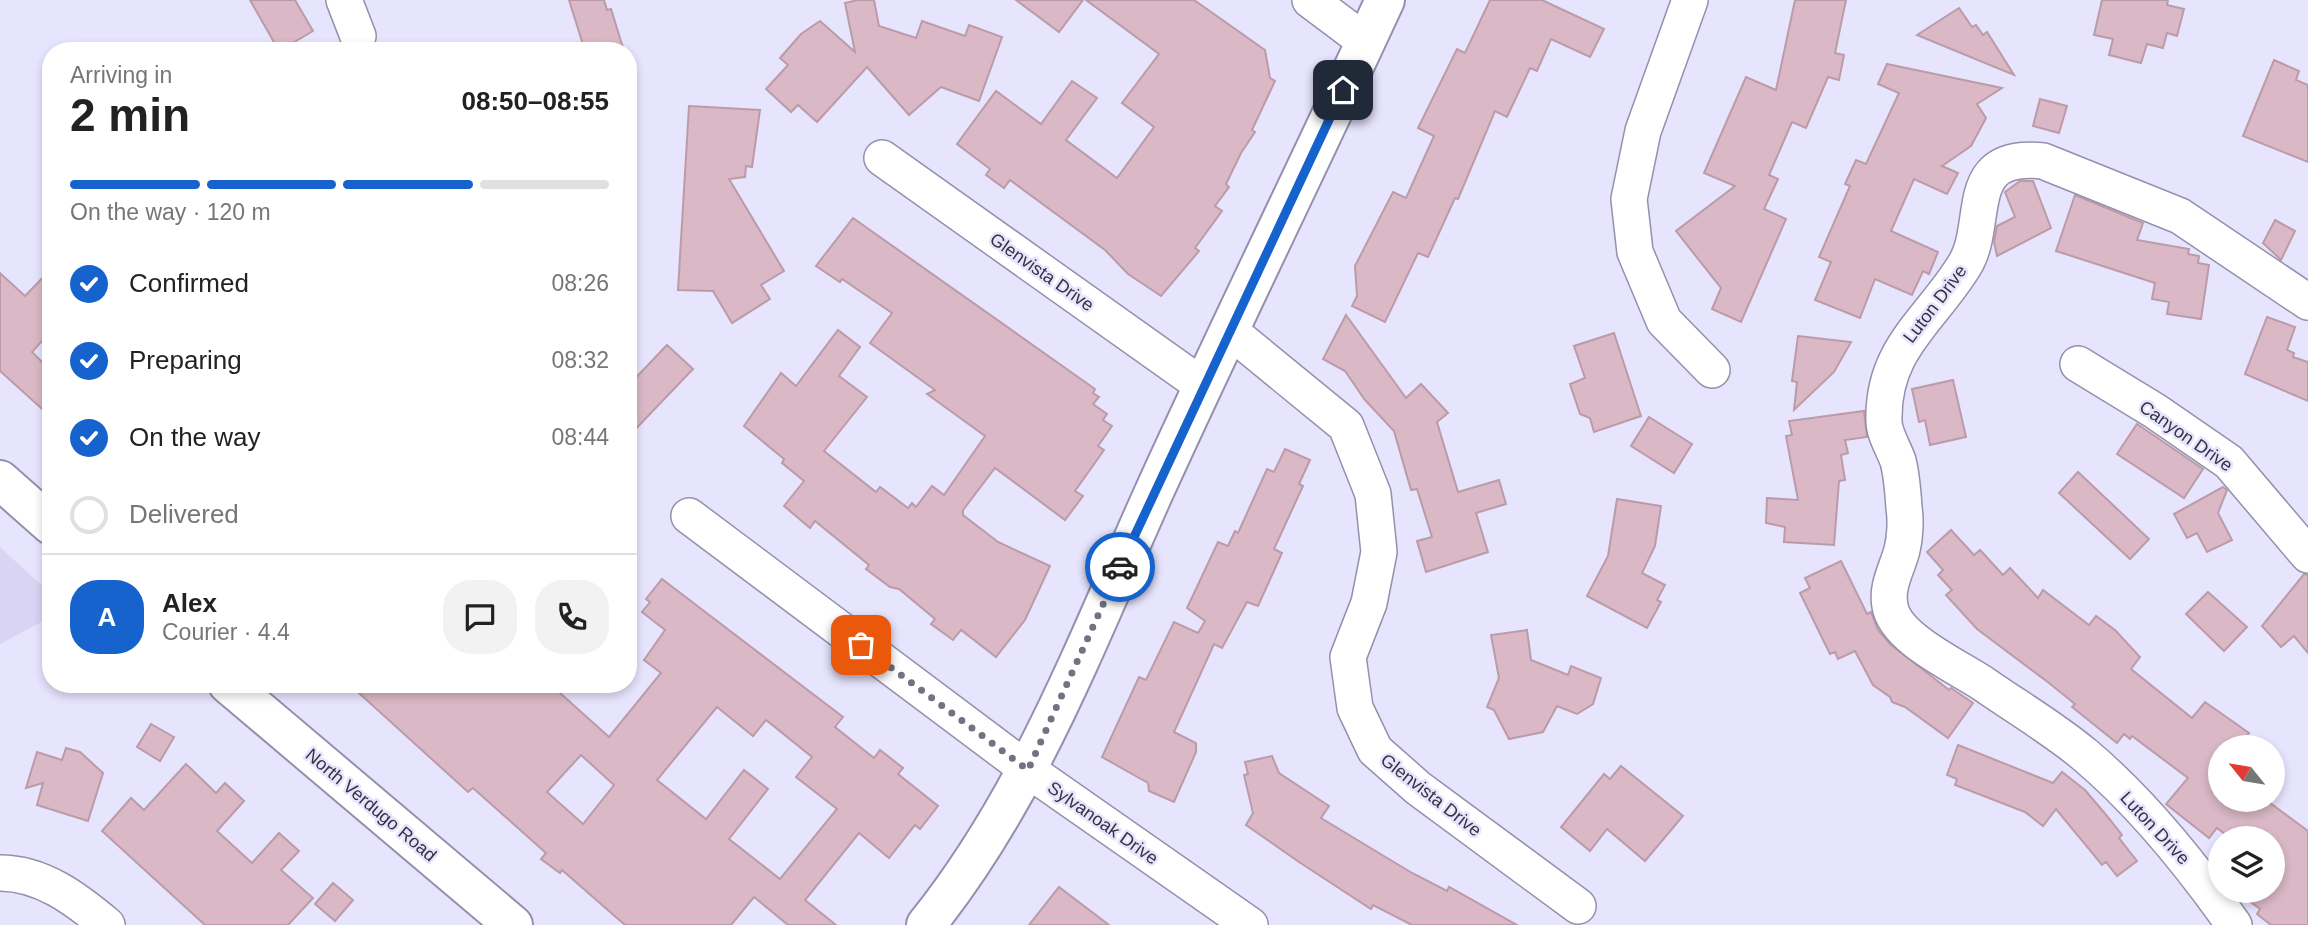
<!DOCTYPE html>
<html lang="en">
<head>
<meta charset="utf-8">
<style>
	:root { --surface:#fff; --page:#f2f2f2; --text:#222; --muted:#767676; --line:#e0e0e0; --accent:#1663cd }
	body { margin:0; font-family:Arial,sans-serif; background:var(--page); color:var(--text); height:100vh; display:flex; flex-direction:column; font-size:26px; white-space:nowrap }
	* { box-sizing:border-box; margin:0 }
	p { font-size:23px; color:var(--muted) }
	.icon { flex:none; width:38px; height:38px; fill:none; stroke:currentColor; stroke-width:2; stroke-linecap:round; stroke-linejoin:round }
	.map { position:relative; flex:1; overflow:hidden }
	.details { position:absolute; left:42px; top:42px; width:595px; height:651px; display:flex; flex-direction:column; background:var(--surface); border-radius:28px; box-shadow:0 4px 10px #0003 }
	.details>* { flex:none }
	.needle { width:46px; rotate:300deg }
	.fabs { position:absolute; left:2208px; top:735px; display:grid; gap:14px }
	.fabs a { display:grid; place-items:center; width:77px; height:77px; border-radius:50%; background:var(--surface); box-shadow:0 4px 10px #0003; font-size:35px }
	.pin { position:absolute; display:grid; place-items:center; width:60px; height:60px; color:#fff; margin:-30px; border-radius:14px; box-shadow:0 4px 10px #0006 }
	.courier { position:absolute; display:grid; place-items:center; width:70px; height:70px; margin:-35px; border:5px solid #1663cd; border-radius:50%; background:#fff; color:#222; box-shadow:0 2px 9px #0007 }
	.summary em { font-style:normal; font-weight:600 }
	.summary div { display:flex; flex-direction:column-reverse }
	.summary { display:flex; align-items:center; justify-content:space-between; height:119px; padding:0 28px }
	h1 { font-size:46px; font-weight:600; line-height:52px }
	.bar { display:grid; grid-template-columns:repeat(4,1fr); gap:10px 7px; align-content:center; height:84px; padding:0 28px }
	.bar i { height:9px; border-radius:5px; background:var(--line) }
	.bar .current { background:var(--accent) }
	.bar p { grid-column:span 4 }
	.line { display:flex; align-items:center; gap:18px; padding:0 28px; border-top:2px solid var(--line) }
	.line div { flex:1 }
	.round { display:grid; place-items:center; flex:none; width:74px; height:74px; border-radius:28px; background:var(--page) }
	ol { padding:0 28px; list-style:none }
	li { display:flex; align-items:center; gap:21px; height:77px }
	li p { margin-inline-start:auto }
	li .icon { padding:7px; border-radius:50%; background:var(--accent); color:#fff; stroke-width:4 }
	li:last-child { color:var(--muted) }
	li i { width:38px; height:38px; border:4px solid var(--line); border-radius:50% }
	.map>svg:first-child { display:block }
	.built { fill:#d9d4f4 }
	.building { fill:#dab8c6; stroke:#bc9ba9; stroke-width:2; fill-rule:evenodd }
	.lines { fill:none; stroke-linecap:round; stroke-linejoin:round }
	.street-casing { stroke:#9490ad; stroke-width:38 }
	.secondary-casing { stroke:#9490ad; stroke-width:42 }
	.street { stroke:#fff; stroke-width:35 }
	.secondary { stroke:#fff; stroke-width:38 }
	.done { stroke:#737182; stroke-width:7; stroke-dasharray:0 12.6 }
	.route { stroke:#1663cd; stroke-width:9 }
	.labels { text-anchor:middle; stroke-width:5; stroke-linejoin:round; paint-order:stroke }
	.street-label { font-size:18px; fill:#353340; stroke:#e7e4fe }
</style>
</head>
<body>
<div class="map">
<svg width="2308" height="925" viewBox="0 0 2308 925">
	<rect width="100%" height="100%" fill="#e7e4fe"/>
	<path class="built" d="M0,547l51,47v23l-51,27z"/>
	<g class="building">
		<path d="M250,0h45l18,31 -34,20z"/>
		<path d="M569,0h35l3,10 4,-1 13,42h-39z"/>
		<path d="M858,0h16l5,26 37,12 6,-17 43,15 4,-11 33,12 -23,64 -38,-14 -32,28 -42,-48 -50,55 -19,-17 -7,7 -25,-23 22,-24 -8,-7 21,-24 19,-13 35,31 -10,-49z"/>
		<path d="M1016,0h67l-24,32z"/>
		<path d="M1086,0h108l71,50 5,28 5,3 -23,49 3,2 -14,21 -15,31 3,3 -14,19 7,5 -27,37 4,3 -38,45 -33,-22 -23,-24 -95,-70 -6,8 -18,-13 4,-6 -33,-25 39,-53 45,33 31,-43 25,17 -31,42 51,38 37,-51 -32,-24 37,-49z"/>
		<path d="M1490,0h52l62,29 -14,28 -39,-18 -14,32 -7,-3 -23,49 -12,-6 -37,88 -3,-1 -27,59 -10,-4 -33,69 -33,-16 5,-10 -2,-30 38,-74 13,6 28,-62 -16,-8 39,-79 8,4z"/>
		<path d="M1795,0h51l-11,53 9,2 -5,25 -11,-3 -22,51 -14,-6 -23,53 9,4 -14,30 22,10 -45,103 -29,-13 9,-21 -45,-57 59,-45 -31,-13 42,-96 30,13z"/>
		<path d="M2102,0h66l-1,5 17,4 -7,27 -10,-3 -4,15 -16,-4 -6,19 -32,-8 4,-16 -19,-4z"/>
		<path d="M1959,8l13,19 4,-2 7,10 4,-3 27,43 -97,-40z"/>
		<path d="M2274,60l25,11 -3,9 12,5v77l-65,-26z"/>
		<path d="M1887,64l115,24 -25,16 9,14 -15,28 -29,20 16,7 -11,21 -33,-15 -23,52 47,21 -9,22 -6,-3 -11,24 -37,-16 -15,39 -45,-18 16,-38 -12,-5 31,-71 -5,-2 11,-24 10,4 33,-71 -21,-9z"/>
		<path d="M2040,99l27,7 -8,27 -26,-7z"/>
		<path d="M689,106l71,4 -8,57 -6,-1 -1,11 -16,2 55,92 -23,14 9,14 -38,24 -19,-32 -35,-1z"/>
		<path d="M2020,181h13l18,47 -54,28 -3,-14 3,-16 18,-9 -10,-25z"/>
		<path d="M2075,195l68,28 -6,17 52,9 -1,5 11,2 -1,7 11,2 -8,54 -34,-5 2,-12 -17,-3 3,-16 -99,-32z"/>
		<path d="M853,218l242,171 -2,4 6,4 -6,7 14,10 -4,6 9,6 -14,20 6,4 -29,41 8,5 -18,24 -70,-52 -32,42v5l35,27 52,24 -25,54 -29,37 -35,-27 -8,10 -22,-16 4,-5 -36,-30 -9,-2 -24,-18 3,-4 -54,-44 -5,7 -26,-22 20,-25 -22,-18 2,-4 -40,-33 37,-53 15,13 42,-56 22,17 -21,29 28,21 -43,54 52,41 4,-5 28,21 4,-5 4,4 16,-21 12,9 41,-59 -58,-42 8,-4 -65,-47 22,-30 -50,-34 -2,3 -24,-16z"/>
		<path d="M2275,220l20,11 -14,29 -18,-17z"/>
		<path d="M51,269v62l-19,21 19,19v46l-51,-46v-98l25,23z"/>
		<path d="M1346,315l60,83 15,-14 27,29 -11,9 21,70 41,-12 7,24 -30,9 12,39 -62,20 -9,-31 15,-4 -15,-48 -6,1 -17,-59 -29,-31 -20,-29 -22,-12z"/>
		<path d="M2267,317l28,10 -8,23 7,3 -1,4 15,5v39l-63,-27z"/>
		<path d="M1614,333l27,83 -47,16 -4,-14 -10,-4 -10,-30 15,-6 -11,-32z"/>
		<path d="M1798,336l53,6 -17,30 -40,38 3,-28 -5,-1z"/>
		<path d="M667,345l26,24 -65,68v-51z"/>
		<path d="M1953,380l13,57 -36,8 -5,-25 -6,2 -7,-33z"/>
		<path d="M1864,411l3,26 -22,3 3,13 -7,2 4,25 -6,1 -5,64 -50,-3 1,-15 -19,-4 1,-25 31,2 -12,-64 6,-1 -3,-14z"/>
		<path d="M1649,417l43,27 -18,29 -43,-27z"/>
		<path d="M2137,424l66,45 -19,29 -67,-44z"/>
		<path d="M1285,449l25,11 -11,24 4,2 -29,63 8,4 -24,53 -11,-4 -25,46 -8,-4 -40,88 22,11v9l-22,50 -25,-11 -1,-8 -46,-26 37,-80 7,3 28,-58 24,11 7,-12 -18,-13 31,-66 10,4 7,-15 3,2 29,-64 7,3z"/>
		<path d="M2078,472l71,67 -19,20 -71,-66z"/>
		<path d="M2223,487l4,3 -9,23 14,27 -25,12 -10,-19 -10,5 -13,-24z"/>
		<path d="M1617,499l44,7 -6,40 -13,27 23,12 -8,15 4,2 -14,26 -60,-32 21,-40z"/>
		<path d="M1951,530l23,25 6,-5 23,25 7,-7 28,30 5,-8 46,35 7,-9 19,14 25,27 -9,12 61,49 13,-16 44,31 -11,14h-17v53h45l42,31v94h-37l-14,-11 3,-5 -24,-18h37v-53h-43l-13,-10 -8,10 -43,-34 22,-26 -56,-42 -2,3 -6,-5 -7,9 -45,-36 3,-3 -26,-21 -72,-54 -31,-34 6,-5 -14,-15 5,-5 -16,-18z"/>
		<path d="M1841,561l26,53 4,-2 7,18 12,14 59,46 2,-2 22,15 -25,35 -43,-31 -13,-5 -2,-5 -17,-12 -18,-34 -17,8 -3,-7 -5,2 -30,-61 10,-5 -5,-10z"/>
		<path d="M2304,574l4,1v78l-14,-17 -13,11 -19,-21z"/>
		<path d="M662,579l181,138 -8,10 39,31 6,-8 23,18 -5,6 40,32 -18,23 -5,-4 -26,33 -30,-25 -54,67 31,25h-48l-34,-28 -23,28h-106l-63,-55 -2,3 -19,-14 5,-6 -73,-65 -5,4 -119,-108h201l59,53 52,-64 -17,-13 21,-30 -23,-18 8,-10 -4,-3zM717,707l36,29 13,-16 46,37 -16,20 41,32 -57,70 -51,-40 39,-50 -24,-19 -38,49 -49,-39zM581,755l33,30 -31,39 -36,-32z"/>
		<path d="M2208,592l39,35 -23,24 -38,-37z"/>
		<path d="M1527,630l4,30 37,15 3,-9 30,12 -8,26 -16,10 -20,-8 -14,26 -34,7 -15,-29 -7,-3 12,-29 -8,-43z"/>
		<path d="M151,724l23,13 -14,24 -23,-14z"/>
		<path d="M1958,745l95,38 9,-11 23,18 22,26 15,19 -3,3 18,23 -20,15 -11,-14 -4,3 -46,-56 -13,17 -18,-14 -70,-27 2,-6 -10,-4z"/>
		<path d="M66,748l14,4 23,21 -15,48 -51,-16 6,-22 -17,5 11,-36 25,8z"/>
		<path d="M1272,756l7,17 50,33 -8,12 91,55 35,18 2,-4 68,38h-105l-39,-20 -2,4 -72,-47 -53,-37 7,-12 -9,-38 4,-1 -3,-12z"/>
		<path d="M186,764l30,29 9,-10 19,18 -27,30 35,32 27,-30 20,18 -18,19 32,28 -25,27h-83l-103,-94 29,-33 13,12z"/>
		<path d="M1621,766l62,50 -38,45 -38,-32 -17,22 -29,-24 43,-53 6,5z"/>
		<path d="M333,883l20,17 -18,21 -20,-17z"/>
		<path d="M1059,887l50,38h-80z"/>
	</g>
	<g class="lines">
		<g class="street-casing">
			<g id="street">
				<path d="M344,0l14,36"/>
				<path d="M1310,0l56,42"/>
				<path d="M1690,0l-47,131 -14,68 6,53 29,69 48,49"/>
				<path d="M882,158l321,228"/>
				<path d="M1230,331l116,95 27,68 6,58 -10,51 -21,54 7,51 20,42 43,38 160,118"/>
				<path d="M2078,364l77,47 74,51 79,93"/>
				<path d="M689,516l339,254 222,155"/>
				<path d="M0,873c42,0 76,26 107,52"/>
				<path d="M2234,925c-43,-61 -92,-122 -149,-170 -31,-26 -67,-47 -100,-70 -26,-18 -90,-46 -95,-79 -4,-20 7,-37 12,-56 3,-12 4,-30 2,-42 -1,-15 -2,-32 -6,-47 -4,-12 -14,-27 -14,-40 -2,-72 46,-100 80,-155 27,-42 -5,-114 79,-105l137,55 128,86"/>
			</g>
		</g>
		<g class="secondary-casing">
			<g id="secondary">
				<path d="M0,480l51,45"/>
				<path d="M228,684l285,241"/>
				<path d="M926,925c103,-128 161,-284 228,-433 75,-165 155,-327 231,-492"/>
			</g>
		</g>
		<use href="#street" class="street"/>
		<use href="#secondary" class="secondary"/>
	</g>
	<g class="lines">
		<path class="done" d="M861,645l167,125 92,-203"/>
		<path class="route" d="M1120,567l223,-477"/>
	</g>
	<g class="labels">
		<g class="street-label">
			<text transform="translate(1042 272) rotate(35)" y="6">Glenvista Drive</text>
			<text transform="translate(1935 304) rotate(-53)" y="6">Luton Drive</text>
			<text transform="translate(2186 436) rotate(35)" y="6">Canyon Drive</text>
			<text transform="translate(1431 795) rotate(38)" y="6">Glenvista Drive</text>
			<text transform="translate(371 805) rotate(40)" y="6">North Verdugo Road</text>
			<text transform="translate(1103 823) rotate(35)" y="6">Sylvanoak Drive</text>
			<text transform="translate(2155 828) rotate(47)" y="6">Luton Drive</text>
		</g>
	</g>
</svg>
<div class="fabs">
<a><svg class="needle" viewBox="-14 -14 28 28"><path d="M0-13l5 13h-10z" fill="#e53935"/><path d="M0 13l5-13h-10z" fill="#767676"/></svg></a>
<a><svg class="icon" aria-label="layers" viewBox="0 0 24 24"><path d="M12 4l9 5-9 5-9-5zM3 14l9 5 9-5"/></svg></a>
</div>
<div class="pin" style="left:861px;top:645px;background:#ea580c"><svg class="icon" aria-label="bag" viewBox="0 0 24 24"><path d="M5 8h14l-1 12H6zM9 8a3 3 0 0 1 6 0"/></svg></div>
<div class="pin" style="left:1343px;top:90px;background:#1f2937"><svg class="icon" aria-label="home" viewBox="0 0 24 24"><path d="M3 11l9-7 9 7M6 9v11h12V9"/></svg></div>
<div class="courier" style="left:1120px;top:567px"><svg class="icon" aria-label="car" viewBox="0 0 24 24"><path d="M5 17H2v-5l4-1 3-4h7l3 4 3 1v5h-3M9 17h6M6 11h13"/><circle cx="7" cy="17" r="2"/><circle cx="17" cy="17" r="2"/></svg></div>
<section class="details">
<div class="summary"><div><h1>2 min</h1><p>Arriving in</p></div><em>08:50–08:55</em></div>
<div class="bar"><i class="current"></i><i class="current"></i><i class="current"></i><i></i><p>On the way · 120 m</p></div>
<ol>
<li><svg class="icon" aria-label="check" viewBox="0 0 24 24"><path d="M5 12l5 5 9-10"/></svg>Confirmed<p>08:26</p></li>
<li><svg class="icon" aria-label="check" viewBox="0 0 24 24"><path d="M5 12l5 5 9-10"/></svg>Preparing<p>08:32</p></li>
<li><svg class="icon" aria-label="check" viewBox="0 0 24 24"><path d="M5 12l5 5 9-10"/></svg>On the way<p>08:44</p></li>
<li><i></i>Delivered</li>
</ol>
<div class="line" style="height:126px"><b class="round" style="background:var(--accent);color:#fff">A</b><div><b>Alex</b><p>Courier · 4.4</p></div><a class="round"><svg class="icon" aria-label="chat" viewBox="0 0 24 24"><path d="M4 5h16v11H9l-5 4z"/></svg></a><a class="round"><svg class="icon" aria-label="phone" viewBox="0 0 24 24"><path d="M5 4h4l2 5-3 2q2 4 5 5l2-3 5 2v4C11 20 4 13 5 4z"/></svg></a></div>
</section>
</div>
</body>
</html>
